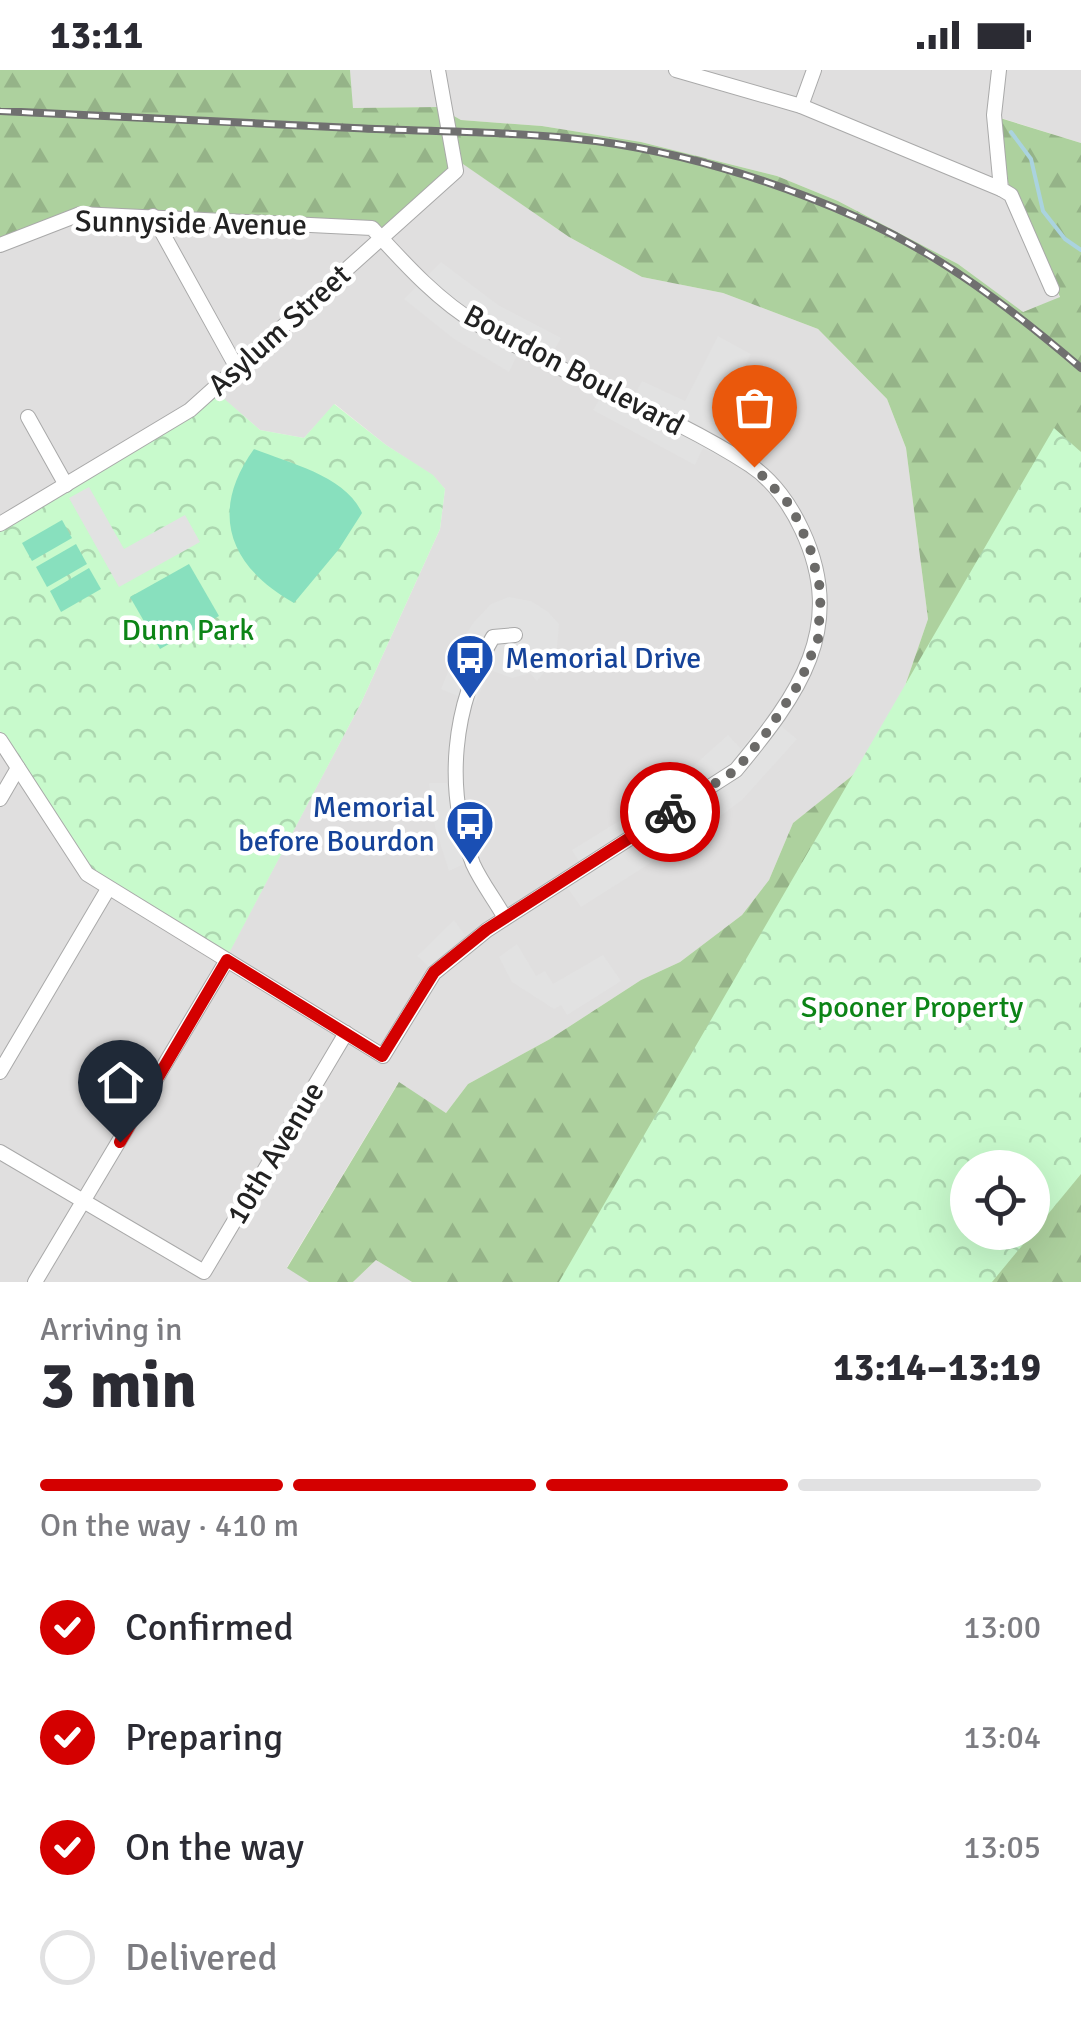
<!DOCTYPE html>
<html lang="en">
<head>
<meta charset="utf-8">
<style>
	:root { --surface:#fff; --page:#f2f2f3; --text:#2b2b33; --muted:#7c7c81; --line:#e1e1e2; --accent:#d40000 }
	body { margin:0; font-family:Signika,sans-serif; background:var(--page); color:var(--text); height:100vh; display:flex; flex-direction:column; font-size:38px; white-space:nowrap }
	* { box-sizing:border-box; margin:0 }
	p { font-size:32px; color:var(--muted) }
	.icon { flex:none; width:55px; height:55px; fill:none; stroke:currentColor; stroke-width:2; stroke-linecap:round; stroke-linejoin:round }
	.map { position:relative; height:1212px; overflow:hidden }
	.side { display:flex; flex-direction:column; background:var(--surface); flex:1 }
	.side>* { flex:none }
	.controls { position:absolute; left:950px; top:1080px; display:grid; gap:20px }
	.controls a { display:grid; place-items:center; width:100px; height:100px; border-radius:50%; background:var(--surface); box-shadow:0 10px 40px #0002; font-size:50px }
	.pin { position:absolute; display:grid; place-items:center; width:85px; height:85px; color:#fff; margin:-102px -42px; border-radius:50% 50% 50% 0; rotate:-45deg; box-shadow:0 0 10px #0007 }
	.pin .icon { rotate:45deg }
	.courier { position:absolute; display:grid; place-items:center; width:100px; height:100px; margin:-50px; border:8px solid #d40000; border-radius:50%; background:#fff; color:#222; box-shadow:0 2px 12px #0007 }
	.head em { font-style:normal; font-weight:700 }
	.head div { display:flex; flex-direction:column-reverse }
	.head { display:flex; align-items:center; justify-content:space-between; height:170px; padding:0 40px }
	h1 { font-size:65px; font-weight:700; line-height:75px }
	.bar { display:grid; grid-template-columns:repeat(4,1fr); gap:15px 10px; align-content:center; height:120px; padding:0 40px }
	.bar i { height:12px; border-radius:8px; background:var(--line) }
	.bar .current { background:var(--accent) }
	.bar p { grid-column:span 4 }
	ol { padding:0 40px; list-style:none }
	li { display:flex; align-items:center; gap:30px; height:110px }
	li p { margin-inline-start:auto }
	li .icon { padding:10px; border-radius:50%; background:var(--accent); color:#fff; stroke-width:4 }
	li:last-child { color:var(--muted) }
	li i { width:55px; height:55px; border:5px solid var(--line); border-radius:50% }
	.status { display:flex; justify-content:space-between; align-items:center; height:70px; padding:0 50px; background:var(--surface); direction:ltr }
	.status svg { height:28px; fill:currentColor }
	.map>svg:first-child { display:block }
	.residential { fill:#e0dfdf }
	.forest { fill:url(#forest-firs); fill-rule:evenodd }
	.park { fill:url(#park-crowns); fill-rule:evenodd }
	.pitch { fill:#88e0be }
	.parking { fill:#e2e2e2 }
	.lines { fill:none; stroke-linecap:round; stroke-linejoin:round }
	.stream { stroke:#aad3df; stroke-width:4 }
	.minor-casing { stroke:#a9a9a9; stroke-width:16 }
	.minor { stroke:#fff; stroke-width:14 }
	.rail-casing { stroke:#707070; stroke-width:8 }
	.rail { stroke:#fff; stroke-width:4; stroke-dasharray:11; stroke-linecap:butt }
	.done { stroke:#6b6a68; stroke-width:10; stroke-dasharray:0 18 }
	.route { stroke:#d40000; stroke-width:12 }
	.labels { text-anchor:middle; stroke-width:9; stroke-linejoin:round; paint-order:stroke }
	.street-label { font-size:30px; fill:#222; stroke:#fff }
	.park-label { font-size:30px; fill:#0c8416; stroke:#fff }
	.transit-label { font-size:30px; fill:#164399; stroke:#fff; text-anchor:start }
</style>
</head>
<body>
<div class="status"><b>13:11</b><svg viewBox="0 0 49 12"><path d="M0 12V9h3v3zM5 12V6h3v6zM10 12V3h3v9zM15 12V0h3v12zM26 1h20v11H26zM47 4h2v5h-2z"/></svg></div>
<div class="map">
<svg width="1081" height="1212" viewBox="0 0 1081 1212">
	<defs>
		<pattern id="forest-firs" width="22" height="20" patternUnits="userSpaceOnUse" patternTransform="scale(2.5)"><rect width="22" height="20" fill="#add19e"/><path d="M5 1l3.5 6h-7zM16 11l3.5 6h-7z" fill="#95b388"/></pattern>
		<pattern id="park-crowns" width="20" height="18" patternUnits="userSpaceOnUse" patternTransform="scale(2.5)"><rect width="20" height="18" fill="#c8facc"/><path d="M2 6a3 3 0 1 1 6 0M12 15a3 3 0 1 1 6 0" fill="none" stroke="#acd6af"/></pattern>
	</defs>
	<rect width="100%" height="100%" fill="#f2efe9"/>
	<g class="residential">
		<path d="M350,0h731v73l-80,-25 7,64 52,116 -38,14 -64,-48 -120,-63 -61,-25 -136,-34 -99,-16 -81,-6 -23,-13 -86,1z"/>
		<path d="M446,82l123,85 73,40 81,16 95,36 69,70 19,49 22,171 -22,64 -1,36 -37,44 -75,60 -24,57 -27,35 -62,47 -39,18 -91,59 -82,45 -22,29 -48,-30 -111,184 22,15h-309v-551l89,137 138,88 134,-253 79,-174 5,-40 -12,-13 -47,-31 -51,-41 -31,34 -44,-8 -47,-40 -213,134v-286l75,-25z"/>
		<path d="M376,1190l36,22h-59z"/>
	</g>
	<path class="forest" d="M0,0h350l3,38 85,-1 23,13 81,6 99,16 136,34 61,25 120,63 65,48 37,-15 -52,-115 -8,-64 81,25v1139h-669l-36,-22 -23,22h-44l-22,-14 112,-186 47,31 22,-29 82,-45 91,-59 39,-18 62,-47 27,-35 24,-57 75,-60 37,-43 1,-37 22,-64 -22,-171 -19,-49 -69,-70 -95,-36 -81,-16 -73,-40 -122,-84 4,25 -68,61 -11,-13 -264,-16 -108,28zM968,1098h64v64h-64z"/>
	<g class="park">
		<path d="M213,319l47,41 44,8 30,-34 52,41 47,30 12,14 -5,40 -79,174 -134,254 -138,-89 -89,-137v-208z"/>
		<path d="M1054,358l27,24v722l-89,108h-433zM968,1098h64v64h-64z"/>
	</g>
	<g class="pitch">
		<path d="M254,379c35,14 92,27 108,64l-23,36 -45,54c-64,-36 -86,-90 -40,-154z"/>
		<path d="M62,450l10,18 -40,23 -10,-18z"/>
		<path d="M76,474l11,20 -40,23 -11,-20z"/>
		<path d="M189,494l30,52 -59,33 -30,-52z"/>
		<path d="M89,498l12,21 -40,23 -11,-21z"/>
	</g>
	<g class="parking">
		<path d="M441,192l57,43 63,33 -17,30 -27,-13 -8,17 -55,-33 -50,-40z"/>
		<path d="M718,266l33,18 -35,64 25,12 -15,30 -23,-12 -8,17 -102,-55 17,-28 25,12 7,-13 43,20z"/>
		<path d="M89,417l35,62 61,-34 15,27 -81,45 -50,-89z"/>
		<path d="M509,527l22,4 17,11 11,12 -3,34 -19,23 -7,-8 -18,5 -22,-8 -15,33 -34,-14 18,-45 15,-22 17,-18z"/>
		<path d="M768,646l29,23 -55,61 -49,36 -112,71 -21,-30 20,-14 -8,-13 88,-54 68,-61 13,14z"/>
		<path d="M429,713h18l6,40 11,41 -15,7 -14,-44z"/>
		<path d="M454,850l11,15 -36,32 -12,-11z"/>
		<path d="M517,874l19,32 9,-5 8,13 50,-29 18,26 -54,34 -6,-10 -7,4 -42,-27 -13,-25z"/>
	</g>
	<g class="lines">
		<path class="stream" d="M1011,62l20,27 12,52 22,28 16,11"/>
		<g class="minor-casing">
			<g id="minor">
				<path d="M676,0l125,36 200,83"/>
				<path d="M999,0l-5,45 7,74 10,6 41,94"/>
				<path d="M801,36l13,-36"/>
				<path d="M153,146l84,152"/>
				<path d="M0,175l80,-31 292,14c32,35 66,73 107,97 87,52 186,85 271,140 23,15 41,41 52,65 46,98 -4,165 -66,240l-249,160 -53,43 -51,83 -296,-182 -87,-134"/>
				<path d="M28,347l38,68"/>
				<path d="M0,454l190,-114 266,-239 -18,-101"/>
				<path d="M0,729l18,-31"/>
				<path d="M505,848c-10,-18 -24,-36 -32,-54 -29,-75 -21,-159 20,-227l22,-2"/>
				<path d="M0,1002l108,-183"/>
				<path d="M0,1082l204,120 142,-239"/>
				<path d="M35,1212l192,-322"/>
			</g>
		</g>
		<use href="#minor" class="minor"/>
		<g class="rail-casing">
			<path id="rail" d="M0,41c118,6 236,12 354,17 80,4 162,3 242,13 88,12 178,40 260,76 83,36 157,93 225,151"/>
		</g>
		<use href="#rail" class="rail"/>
	</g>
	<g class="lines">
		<path class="done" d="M670,742l66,-42 31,-38 33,-50 18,-43 3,-47 -11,-44 -19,-42 -37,-39"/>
		<path class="route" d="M120,1072l107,-182 155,96 52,-84 52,-42 184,-118"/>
	</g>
	<defs>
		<g id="bus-pin" transform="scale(2.5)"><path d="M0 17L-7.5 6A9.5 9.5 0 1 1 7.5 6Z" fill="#1a4fb4" stroke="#fff"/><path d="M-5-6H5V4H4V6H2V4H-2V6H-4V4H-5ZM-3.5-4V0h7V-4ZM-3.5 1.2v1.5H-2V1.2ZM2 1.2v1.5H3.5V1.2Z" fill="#fff"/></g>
	</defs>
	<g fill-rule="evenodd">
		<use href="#bus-pin" x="470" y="588"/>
		<use href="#bus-pin" x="470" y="754"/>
	</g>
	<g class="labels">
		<g class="street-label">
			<text transform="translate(191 153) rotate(1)" y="10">Sunnyside Avenue</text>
			<text transform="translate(279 260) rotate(-42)" y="10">Asylum Street</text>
			<text transform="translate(574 300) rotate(28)" y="10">Bourdon Boulevard</text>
			<text transform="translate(275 1083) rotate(-59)" y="10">10th Avenue</text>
		</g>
		<g class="park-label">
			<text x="188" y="570">Dunn Park</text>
			<text x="912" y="947">Spooner Property</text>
		</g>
		<g class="transit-label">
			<text x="505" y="598">Memorial Drive</text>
			<text x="435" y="747" text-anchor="end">Memorial<tspan x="435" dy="34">before Bourdon</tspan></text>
		</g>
	</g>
</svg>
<div class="controls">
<a><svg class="icon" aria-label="locate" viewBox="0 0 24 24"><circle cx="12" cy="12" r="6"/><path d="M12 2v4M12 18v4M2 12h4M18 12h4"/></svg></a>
</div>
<div class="pin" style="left:754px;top:397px;background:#ea580c"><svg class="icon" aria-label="bag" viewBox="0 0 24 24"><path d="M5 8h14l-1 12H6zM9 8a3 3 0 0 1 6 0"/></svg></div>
<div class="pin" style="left:120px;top:1072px;background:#1f2937"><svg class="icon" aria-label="home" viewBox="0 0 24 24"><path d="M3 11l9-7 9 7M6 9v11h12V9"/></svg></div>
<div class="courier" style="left:670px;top:742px"><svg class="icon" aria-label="bike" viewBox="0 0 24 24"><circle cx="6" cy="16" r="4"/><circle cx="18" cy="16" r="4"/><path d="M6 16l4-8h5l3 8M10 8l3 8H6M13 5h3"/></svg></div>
</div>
<section class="side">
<div class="head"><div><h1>3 min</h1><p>Arriving in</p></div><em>13:14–13:19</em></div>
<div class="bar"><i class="current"></i><i class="current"></i><i class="current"></i><i></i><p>On the way · 410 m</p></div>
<ol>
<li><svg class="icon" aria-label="check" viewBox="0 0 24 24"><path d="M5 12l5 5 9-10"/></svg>Confirmed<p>13:00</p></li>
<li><svg class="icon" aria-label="check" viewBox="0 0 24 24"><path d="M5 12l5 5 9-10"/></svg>Preparing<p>13:04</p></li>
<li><svg class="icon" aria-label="check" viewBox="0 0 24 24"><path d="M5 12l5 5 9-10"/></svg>On the way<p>13:05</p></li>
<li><i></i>Delivered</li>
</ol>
</section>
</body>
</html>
